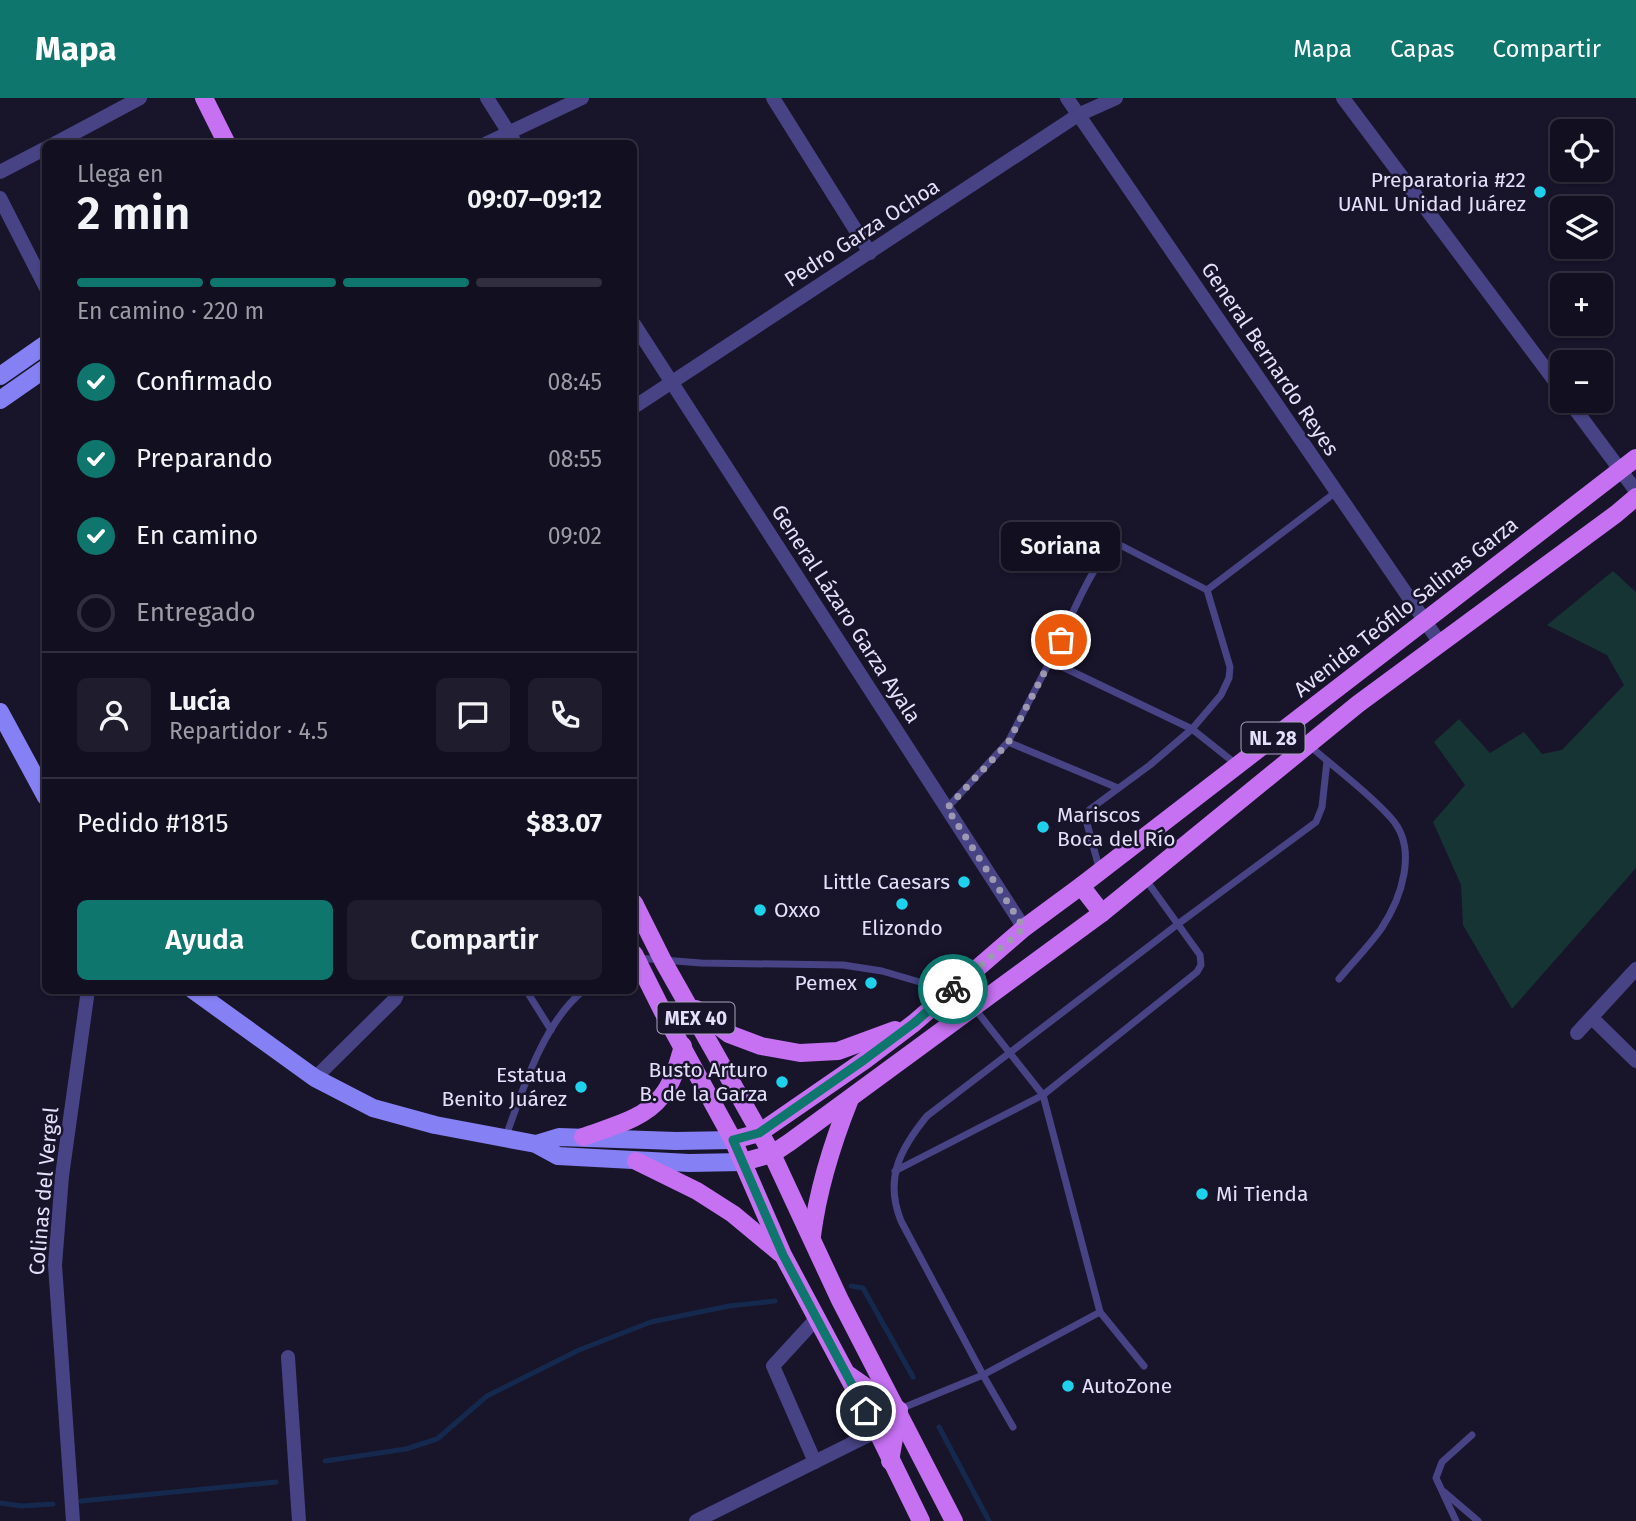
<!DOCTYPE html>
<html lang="es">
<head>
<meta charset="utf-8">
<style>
	:root { --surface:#120f20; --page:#1f1d2d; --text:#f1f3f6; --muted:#9c9ca5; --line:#312f3e; --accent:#0f766e }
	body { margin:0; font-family:"Fira Sans",sans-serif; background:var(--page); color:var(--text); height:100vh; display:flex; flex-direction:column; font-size:26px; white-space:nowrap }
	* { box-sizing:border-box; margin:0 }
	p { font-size:23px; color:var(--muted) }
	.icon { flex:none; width:38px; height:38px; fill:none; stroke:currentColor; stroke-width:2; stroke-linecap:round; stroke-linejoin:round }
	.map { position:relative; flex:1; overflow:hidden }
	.sheet { position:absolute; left:42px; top:42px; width:595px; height:854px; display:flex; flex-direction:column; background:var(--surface); border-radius:10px; box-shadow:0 2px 5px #0004,0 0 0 2px var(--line) }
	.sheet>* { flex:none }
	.fabs { position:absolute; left:1550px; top:21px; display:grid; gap:14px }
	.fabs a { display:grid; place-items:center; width:63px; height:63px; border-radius:10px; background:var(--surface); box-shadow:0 2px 5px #0004,0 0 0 2px var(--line); font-size:35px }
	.pin { position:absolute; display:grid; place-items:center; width:60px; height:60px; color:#fff; margin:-30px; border:4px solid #fff; border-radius:50%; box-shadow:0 2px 7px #0007 }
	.courier { position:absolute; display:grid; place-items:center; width:70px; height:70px; margin:-35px; border:5px solid #0f766e; border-radius:50%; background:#fff; color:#222; box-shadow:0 2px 9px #0007 }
	.bubble { position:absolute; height:49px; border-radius:10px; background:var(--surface); box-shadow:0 2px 5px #0004,0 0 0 2px var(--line); font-size:23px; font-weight:600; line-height:49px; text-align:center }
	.headline em { font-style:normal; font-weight:600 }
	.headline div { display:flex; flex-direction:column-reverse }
	.headline { display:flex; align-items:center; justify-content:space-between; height:119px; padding:0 35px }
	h1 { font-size:46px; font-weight:600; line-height:52px }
	.bar { display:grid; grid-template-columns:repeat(4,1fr); gap:10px 7px; align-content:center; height:84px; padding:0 35px }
	.bar i { height:9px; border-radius:5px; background:var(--line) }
	.bar .on { background:var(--accent) }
	.bar p { grid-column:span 4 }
	.line { display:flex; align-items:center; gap:18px; padding:0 35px; border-top:2px solid var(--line) }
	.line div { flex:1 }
	.round { display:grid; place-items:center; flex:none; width:74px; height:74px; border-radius:10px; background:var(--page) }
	ol { padding:0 35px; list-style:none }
	li { display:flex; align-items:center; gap:21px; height:77px }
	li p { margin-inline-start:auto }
	li .icon { padding:7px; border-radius:50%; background:var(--accent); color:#fff; stroke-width:4 }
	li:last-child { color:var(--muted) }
	li i { width:38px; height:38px; border:4px solid var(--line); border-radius:50% }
	.button { display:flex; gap:14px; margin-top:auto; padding:14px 35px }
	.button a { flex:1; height:80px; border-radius:10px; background:var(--accent); color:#fff; font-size:28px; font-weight:600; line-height:80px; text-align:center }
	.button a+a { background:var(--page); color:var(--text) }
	header { display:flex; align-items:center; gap:42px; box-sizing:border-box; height:98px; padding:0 35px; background:var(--accent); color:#fff }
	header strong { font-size:33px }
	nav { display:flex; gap:38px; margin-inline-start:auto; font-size:24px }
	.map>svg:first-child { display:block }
	.green { fill:#173434 }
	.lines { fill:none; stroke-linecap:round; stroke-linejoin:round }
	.stream { stroke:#15294e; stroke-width:5 }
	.service { stroke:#474385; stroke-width:7 }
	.minor { stroke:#474385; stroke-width:14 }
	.secondary { stroke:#8580f3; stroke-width:18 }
	.primary { stroke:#c571f2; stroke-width:18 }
	.done { stroke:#9d99b2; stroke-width:7; stroke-dasharray:0 12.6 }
	.route { stroke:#0f766e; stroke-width:9 }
	.poi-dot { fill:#1ed2eb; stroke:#18142a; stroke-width:2.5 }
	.labels { text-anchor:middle; stroke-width:5; stroke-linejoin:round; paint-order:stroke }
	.shield { fill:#18142a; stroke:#a7a3bd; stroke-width:2 }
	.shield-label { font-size:19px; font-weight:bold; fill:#e4e0fc }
	.poi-label { font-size:21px; fill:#e4e0fc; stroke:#18142a; text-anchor:end }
	.street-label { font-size:21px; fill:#e4e0fc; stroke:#18142a }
</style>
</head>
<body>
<header>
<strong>Mapa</strong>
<nav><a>Mapa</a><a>Capas</a><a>Compartir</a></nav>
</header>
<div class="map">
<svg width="1636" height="1423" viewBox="0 0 1636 1423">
	<rect width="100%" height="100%" fill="#18142a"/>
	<path class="green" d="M1613,473l23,21v276l-124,141 -49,-84 -2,-40 -28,-63 32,-37 -31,-43 25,-23 31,34 34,-21 18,22 20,-4 62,-65 -17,-30 -60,-30z"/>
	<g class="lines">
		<g class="stream">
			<path d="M851,1188l12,2 50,89"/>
			<path d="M939,1329l50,94"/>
			<path d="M325,1363l81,-12 31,-10 50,-43 92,-46 72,-28 78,-16 46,-5"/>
			<path d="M81,1403l195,-19"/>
			<path d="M0,1405l22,3 31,-2"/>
		</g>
		<g class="service">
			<path d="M1207,492l129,-98"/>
			<path d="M1050,563l-42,81 110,46"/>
			<path d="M1310,648c27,24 57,45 81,72 28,31 10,81 -10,111 -12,17 -28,33 -42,50"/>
			<path d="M947,710l61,-66"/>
			<path d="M1100,773l-14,-51 3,-10 61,-45 42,-36 29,-34 8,-17 1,-11 -23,-77 -85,-44h-9c-23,20 -48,86 -63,115l142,68 44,35"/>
			<path d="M637,860l64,5 142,2 39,6 65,19"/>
			<path d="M526,892l25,40"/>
			<path d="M975,911l68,86 57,217 44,54"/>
			<path d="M506,1038c17,-47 37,-113 78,-146"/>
			<path d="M895,1073l148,-76 154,-123 4,-7 -1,-10 -54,-75"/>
			<path d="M900,1311l83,-34 117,-63"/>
			<path d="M1013,1329l-30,-52 -82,-154c-17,-42 -1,-72 26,-105l251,-192 138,-102 6,-15 5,-46"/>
			<path d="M1444,1394l34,29"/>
			<path d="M1456,1423l-20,-43 6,-16 30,-27"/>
		</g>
		<g class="minor">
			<path d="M487,0l29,46"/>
			<path d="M773,0l97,155"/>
			<path d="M1067,0l373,545"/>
			<path d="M1343,0l220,294"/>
			<path d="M54,46l86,-46"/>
			<path d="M485,46l97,-46"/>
			<path d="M0,74l46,-24"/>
			<path d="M0,100l46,90"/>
			<path d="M634,226l390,604"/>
			<path d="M1569,303l67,90"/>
			<path d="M634,309l444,-292 38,-17"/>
			<path d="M1592,920l44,43"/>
			<path d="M1577,935l59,-64"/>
			<path d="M315,980l80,-79 4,-9"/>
			<path d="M288,1259l11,164"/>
			<path d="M815,1364l-42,-96 44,-48"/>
			<path d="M73,1423l-18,-256 7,-89 26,-186"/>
			<path d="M696,1423l181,-90"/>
		</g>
		<g class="secondary">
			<path d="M0,278l46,-32"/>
			<path d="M0,302l46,-32"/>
			<path d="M0,614l46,85"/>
			<path d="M193,892l122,88 58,30 62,17 101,19 22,12 131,7 54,-1"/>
			<path d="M536,1046l23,-7 117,4 57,-1"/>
		</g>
		<g class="primary">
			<path d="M204,0l23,46"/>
			<path d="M1081,788l21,27"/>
			<path d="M634,805l29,58 109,193 67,144 115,223"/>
			<path d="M634,856l29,58 70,128 50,115 94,176 44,90"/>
			<path d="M696,911l33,25 32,12 39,7 38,-2 57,-21"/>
			<path d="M583,1039c26,-10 60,-17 78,-40 12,-14 17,-34 22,-51"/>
			<path d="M733,1042l26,-7 106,-73 49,-37 110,-95 57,-42 555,-428"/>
			<path d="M636,1063l61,30 36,23 47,39"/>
			<path d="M743,1064l29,-8 18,-12 312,-229 256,-209 258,-190 20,-17"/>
			<path d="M812,1138c6,-48 20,-92 38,-137"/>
			<path d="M849,1277l50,35 -9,51"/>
		</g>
	</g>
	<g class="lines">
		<path class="done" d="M953,891l71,-61 -77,-120 61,-65 53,-103"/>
		<path class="route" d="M866,1313l-83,-156 -50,-115 26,-7 105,-73 50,-37 39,-34"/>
	</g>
	<g class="poi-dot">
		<circle cx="1540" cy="94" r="7"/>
		<circle cx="1043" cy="729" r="7"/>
		<circle cx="964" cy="784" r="7"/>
		<circle cx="902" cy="806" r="7"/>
		<circle cx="760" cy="812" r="7"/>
		<circle cx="871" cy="885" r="7"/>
		<circle cx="782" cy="984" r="7"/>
		<circle cx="581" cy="989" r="7"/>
		<circle cx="1202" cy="1096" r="7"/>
		<circle cx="1068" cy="1288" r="7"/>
	</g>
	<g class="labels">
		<g class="shield">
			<rect x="1241.5" y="624.5" width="63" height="31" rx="5"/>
			<rect x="657.5" y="904.5" width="77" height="31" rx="5"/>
		</g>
		<g class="shield-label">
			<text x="1273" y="647">NL 28</text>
			<text x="696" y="927">MEX 40</text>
		</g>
		<g class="poi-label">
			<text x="1526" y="89">Preparatoria #22<tspan x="1526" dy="24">UANL Unidad Juárez</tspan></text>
			<text x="1057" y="724" text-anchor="start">Mariscos<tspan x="1057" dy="24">Boca del Río</tspan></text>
			<text x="950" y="791">Little Caesars</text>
			<text x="774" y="819" text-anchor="start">Oxxo</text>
			<text x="902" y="837" text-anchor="middle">Elizondo</text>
			<text x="857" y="892">Pemex</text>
			<text x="768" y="979">Busto Arturo<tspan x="768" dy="24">B. de la Garza</tspan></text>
			<text x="567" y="984">Estatua<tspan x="567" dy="24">Benito Juárez</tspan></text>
			<text x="1216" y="1103" text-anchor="start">Mi Tienda</text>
			<text x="1082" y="1295" text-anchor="start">AutoZone</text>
		</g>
		<g class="street-label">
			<text transform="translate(862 135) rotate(-33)" y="7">Pedro Garza Ochoa</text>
			<text transform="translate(1270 261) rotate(56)" y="7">General Bernardo Reyes</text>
			<text transform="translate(1406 509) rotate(-38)" y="7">Avenida Teófilo Salinas Garza</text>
			<text transform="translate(846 516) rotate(57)" y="7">General Lázaro Garza Ayala</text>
			<text transform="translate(44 1093) rotate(-85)" y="7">Colinas del Vergel</text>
		</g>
	</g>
</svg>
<div class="fabs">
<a><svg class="icon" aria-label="locate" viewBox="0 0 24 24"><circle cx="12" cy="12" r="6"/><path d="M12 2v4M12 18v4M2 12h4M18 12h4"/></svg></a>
<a><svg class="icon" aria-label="layers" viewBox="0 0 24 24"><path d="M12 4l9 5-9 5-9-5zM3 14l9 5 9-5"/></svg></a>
<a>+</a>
<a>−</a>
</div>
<div class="pin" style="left:1061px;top:542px;background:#ea580c"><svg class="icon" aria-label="bag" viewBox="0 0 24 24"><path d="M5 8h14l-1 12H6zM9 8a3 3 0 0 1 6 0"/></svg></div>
<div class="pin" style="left:866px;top:1313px;background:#1f2937"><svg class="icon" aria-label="home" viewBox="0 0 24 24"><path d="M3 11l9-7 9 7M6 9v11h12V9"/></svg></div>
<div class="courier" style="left:953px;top:891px"><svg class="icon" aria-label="bike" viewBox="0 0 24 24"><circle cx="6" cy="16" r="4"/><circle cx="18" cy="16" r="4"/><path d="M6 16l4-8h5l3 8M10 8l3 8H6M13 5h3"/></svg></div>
<div class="bubble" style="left:1001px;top:424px;width:119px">Soriana</div>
<section class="sheet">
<div class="headline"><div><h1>2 min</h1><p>Llega en</p></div><em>09:07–09:12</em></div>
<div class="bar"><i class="on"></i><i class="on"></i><i class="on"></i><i></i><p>En camino · 220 m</p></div>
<ol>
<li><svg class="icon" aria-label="check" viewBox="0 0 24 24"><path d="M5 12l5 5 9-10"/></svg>Confirmado<p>08:45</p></li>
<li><svg class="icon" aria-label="check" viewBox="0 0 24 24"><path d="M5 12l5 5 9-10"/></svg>Preparando<p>08:55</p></li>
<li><svg class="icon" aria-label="check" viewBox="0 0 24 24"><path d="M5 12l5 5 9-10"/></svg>En camino<p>09:02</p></li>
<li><i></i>Entregado</li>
</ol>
<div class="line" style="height:126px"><a class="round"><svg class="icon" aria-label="person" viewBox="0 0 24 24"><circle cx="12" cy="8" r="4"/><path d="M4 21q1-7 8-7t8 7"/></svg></a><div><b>Lucía</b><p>Repartidor · 4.5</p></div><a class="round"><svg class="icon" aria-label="chat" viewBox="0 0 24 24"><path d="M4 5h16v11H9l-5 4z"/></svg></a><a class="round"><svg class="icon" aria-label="phone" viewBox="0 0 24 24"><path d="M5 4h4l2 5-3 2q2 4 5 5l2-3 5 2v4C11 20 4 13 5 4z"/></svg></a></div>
<div class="line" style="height:91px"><div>Pedido #1815</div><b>$83.07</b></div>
<div class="button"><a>Ayuda</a><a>Compartir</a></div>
</section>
</div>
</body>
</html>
